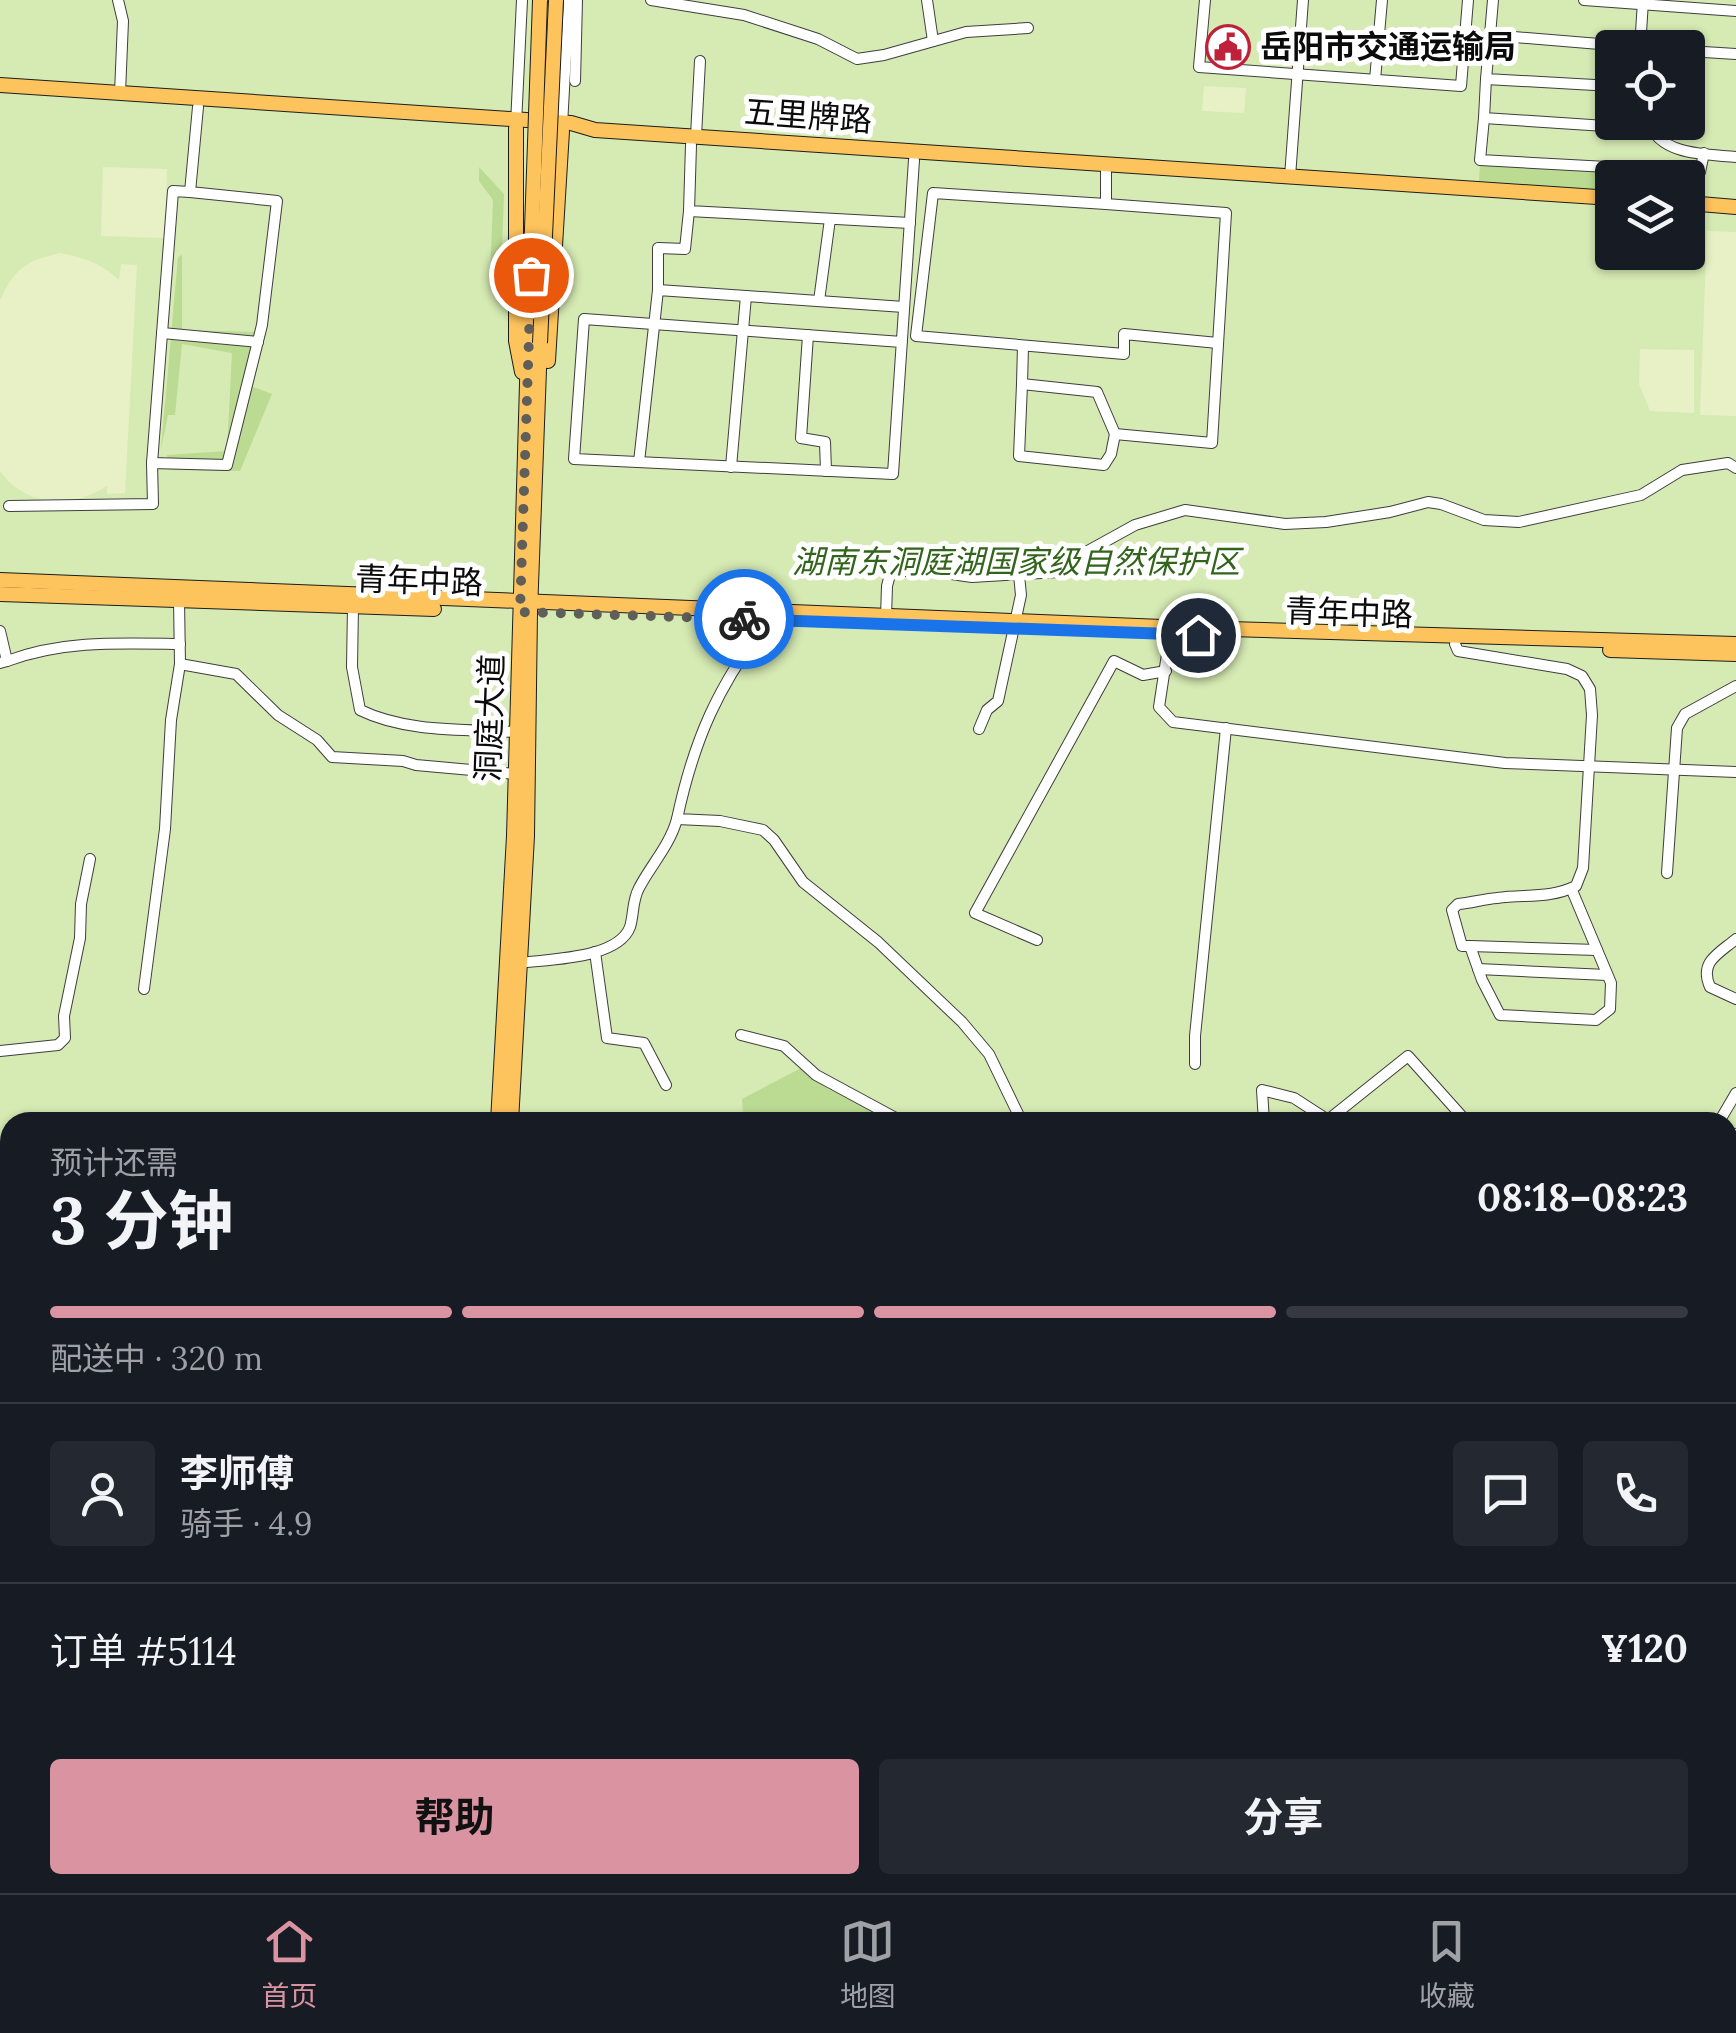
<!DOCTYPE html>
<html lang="zh">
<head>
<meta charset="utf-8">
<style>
	:root { --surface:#171b24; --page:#242831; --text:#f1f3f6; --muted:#9ea1a6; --line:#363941; --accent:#da94a1 }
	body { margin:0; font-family:Lora,"Noto Sans SC",serif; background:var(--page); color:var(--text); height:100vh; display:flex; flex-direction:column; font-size:38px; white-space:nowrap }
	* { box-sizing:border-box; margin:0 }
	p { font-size:32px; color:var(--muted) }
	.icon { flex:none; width:55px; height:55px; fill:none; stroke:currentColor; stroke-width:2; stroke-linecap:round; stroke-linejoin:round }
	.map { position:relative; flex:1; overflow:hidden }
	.panel { position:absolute; left:0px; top:1112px; width:1738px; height:782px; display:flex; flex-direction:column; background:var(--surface); border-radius:30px 30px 0 0; box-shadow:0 2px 8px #0004 }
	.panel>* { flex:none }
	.buttons { position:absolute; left:1595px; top:30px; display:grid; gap:20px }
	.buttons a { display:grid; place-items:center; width:110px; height:110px; border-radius:10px; background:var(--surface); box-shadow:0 2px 8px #0004; font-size:50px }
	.pin { position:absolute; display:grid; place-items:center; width:85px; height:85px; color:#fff; margin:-42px; border:5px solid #fff; border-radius:50%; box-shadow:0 2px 10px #0007 }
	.courier { position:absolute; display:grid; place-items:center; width:100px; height:100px; margin:-50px; border:8px solid #1a73e8; border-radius:50%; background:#fff; color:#222; box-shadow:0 2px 12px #0007 }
	.head em { font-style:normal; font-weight:700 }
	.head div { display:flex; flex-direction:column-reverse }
	.head { display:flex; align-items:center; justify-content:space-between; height:170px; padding:0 50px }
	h1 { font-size:65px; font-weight:700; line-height:75px }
	.bar { display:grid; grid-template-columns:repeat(4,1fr); gap:15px 10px; align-content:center; height:120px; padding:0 50px }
	.bar i { height:12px; border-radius:8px; background:var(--line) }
	.bar .active { background:var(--accent) }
	.bar p { grid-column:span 4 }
	.line { display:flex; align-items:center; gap:25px; padding:0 50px; border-top:2px solid var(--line) }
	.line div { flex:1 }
	.round { display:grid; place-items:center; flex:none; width:105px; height:105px; border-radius:10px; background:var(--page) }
	.action { display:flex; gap:20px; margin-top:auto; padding:20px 50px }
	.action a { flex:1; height:115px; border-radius:10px; background:var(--accent); color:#111; font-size:40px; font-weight:700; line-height:115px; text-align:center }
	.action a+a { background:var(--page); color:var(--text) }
	.tabs { display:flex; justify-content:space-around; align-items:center; height:140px; border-top:2px solid var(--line); background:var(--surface); font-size:28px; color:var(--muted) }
	.tabs a { display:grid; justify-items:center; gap:5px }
	.tabs .active { color:var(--accent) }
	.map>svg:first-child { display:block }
	.green { fill:#d6eab3; fill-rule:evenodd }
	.forest { fill:#bbdb92 }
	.pitch { fill:#e7f1c5 }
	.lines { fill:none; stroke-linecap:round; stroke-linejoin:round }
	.minor-casing { stroke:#3e3e3e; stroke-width:12 }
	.major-casing { stroke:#1c1c1c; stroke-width:16 }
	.minor { stroke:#fff; stroke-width:10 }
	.major { stroke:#fdc35c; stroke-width:14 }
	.major-bridge-casing { stroke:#1c1c1c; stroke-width:16; stroke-linecap:butt }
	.major-bridge { stroke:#fdc35c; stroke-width:14 }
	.done { stroke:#605e59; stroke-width:10; stroke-dasharray:0 18 }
	.route { stroke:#1a73e8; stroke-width:12 }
	.labels { text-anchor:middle; stroke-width:10; stroke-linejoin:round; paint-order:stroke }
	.poi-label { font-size:32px; font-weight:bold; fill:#0b0b0b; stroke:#fff; text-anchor:start }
	.street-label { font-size:32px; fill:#0b0b0b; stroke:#fff }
	.park-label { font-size:32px; font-style:italic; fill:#33641b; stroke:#fff }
</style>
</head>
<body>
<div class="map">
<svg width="1736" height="1893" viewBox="0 0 1736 1893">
	<rect width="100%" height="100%" fill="#fff8ea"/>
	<path class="green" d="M0,0h1736v1893h-1736zM1612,48h76v74h-76zM1612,178h76v74h-76zM10,1122h1718v763h-1718z"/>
	<g class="forest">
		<path d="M1480,164l216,12v20l-8,-1v-17h-76v12l-133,-9z"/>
		<path d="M479,167l25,27 -3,83h-11l3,-77 -14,-19z"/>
		<path d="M182,255v75l76,2 -5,55 19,7 -32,77 -70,-1 -3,-15 60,-4 5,-98 -50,-9 -7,71h-7l-7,34 17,-192z"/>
		<path d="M801,1068l27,21 38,18 12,11 -62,-6 -73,2 -1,-15z"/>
	</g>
	<g class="pitch">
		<path d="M1204,86l42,2 -2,25 -42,-2z"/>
		<path d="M103,167l64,2 -2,69 -64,-2z"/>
		<path d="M1707,231l29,1v184l-36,-1z"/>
		<path d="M60,253c25,5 41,10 59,27l2,-16 16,1 -12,228 -18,1v-8c-35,23 -82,21 -107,-15v-171c15,-32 26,-39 60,-47z"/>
		<path d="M1640,349l54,1v63l-44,-2 -11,-27z"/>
	</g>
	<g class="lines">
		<g class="minor-casing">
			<g id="minor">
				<path d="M118,0l5,21 -3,72"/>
				<path d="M651,0l93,15 74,24 39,20 27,-4 82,-23 62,-4"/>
				<path d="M927,0l6,41"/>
				<path d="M1205,0l-6,67 262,19 7,-86"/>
				<path d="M1493,0l-3,35 158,13"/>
				<path d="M1584,0l152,11"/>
				<path d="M1490,35l-4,44 126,7"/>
				<path d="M1640,48l3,-47"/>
				<path d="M1688,51l48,3"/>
				<path d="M1486,79l-2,39 167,11"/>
				<path d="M1375,80l7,-80"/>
				<path d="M575,81l2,-81"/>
				<path d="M1484,118l-4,42 220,12 4,-19"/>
				<path d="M1649,123c12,33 58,31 87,34"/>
				<path d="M516,124l6,-124"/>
				<path d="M562,125l7,-125"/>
				<path d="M696,136l4,-75"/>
				<path d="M691,145l-2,66 221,12"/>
				<path d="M1290,177l13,-177"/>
				<path d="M1106,204l-173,-11 -17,143 208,18v-20l94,9"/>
				<path d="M658,290v-42l27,1 4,-38"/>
				<path d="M746,296l158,11"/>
				<path d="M819,301l11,-82"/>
				<path d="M162,333l96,9"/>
				<path d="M808,335l-7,103 24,4 1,29"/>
				<path d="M902,342l-318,-23 -10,140 319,15 21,-314"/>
				<path d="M1023,346l-1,38 75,8 18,42"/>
				<path d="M1022,384l-3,72 85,9 7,-11 4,-20 97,9 14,-230 -120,-9v-32"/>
				<path d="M639,462l19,-172 88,6 -15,171"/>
				<path d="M152,463l21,-272 17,1"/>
				<path d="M9,506l144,-2 -1,-41 75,2 35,-140 15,-124 -87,-9 8,-85"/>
				<path d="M353,606l-1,61 8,43c47,23 106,19 157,22"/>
				<path d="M886,617l1,-31 4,-15h40l41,6 86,-5 19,-15 58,-32 50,-15 100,14 41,-2 64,-10 38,-10 13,2 43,16 35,2 122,-27 41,-25 46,-7 8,5"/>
				<path d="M768,620c-50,66 -74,119 -91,199l43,2 43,9 11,10 29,42 75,60 84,80 27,32 33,68"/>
				<path d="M0,631l7,30 -7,2"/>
				<path d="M1169,641l-10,66 14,15 332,41 231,9"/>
				<path d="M1455,644l3,7 109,18 15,7 8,13 2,26 -9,153 -7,18c-27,13 -50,8 -79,12 -13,1 -26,5 -39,6l-6,6 10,36h8l12,34 18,35 96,5 14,-11 1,-26 -40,-95"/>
				<path d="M7,661c56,-21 113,-18 173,-17"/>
				<path d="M180,664l56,10 42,41 39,25 15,17 71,4 13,4 100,9"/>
				<path d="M979,729l8,-19 11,-9 23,-106 -2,-20"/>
				<path d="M1667,873l10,-145 8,-14 51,-28"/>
				<path d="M1736,939c-18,15 -37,23 -26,48l26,12"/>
				<path d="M1037,940l-62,-27 139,-252 29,14 23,-4"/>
				<path d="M1470,946l127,4"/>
				<path d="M595,952l12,86 37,5 22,42"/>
				<path d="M520,963c29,-4 98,-4 110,-36 4,-13 2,-26 9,-39 12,-23 31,-43 38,-69"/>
				<path d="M1478,969l129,6"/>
				<path d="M144,989l21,-160 6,-109 9,-56 -1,-64"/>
				<path d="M741,1035l43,11 32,29 87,47"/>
				<path d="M0,1051l58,-6 7,-7 -1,-22 16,-78 1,-34 9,-45"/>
				<path d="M1195,1064v-28l31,-308"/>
				<path d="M1264,1122l-2,-32 32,8 34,22"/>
				<path d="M1330,1122l-2,-2 80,-64 59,66"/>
				<path d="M1719,1122l17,-29"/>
				<path d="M1728,1133l8,1"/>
				<path d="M1728,1243h8"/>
				<path d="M0,1311l10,-29"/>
				<path d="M0,1461l10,-1"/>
				<path d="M1728,1498l8,-1"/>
				<path d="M0,1502l10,-23"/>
				<path d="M0,1509l10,12"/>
				<path d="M0,1526l10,12"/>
				<path d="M1728,1594h8"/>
				<path d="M1728,1708h8"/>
				<path d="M1728,1834l8,5"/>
				<path d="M1092,1885v8"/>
				<path d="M1310,1893v-8"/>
				<path d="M1590,1893l9,-8"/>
				<path d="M1727,1893l9,-11"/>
			</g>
		</g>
		<g class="major-casing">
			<g id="major">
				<path d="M0,85l571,38 24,7 1017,68"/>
				<path d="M516,128v213l6,31"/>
				<path d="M1688,203l48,4"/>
				<path d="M548,361l14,-230"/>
				<path d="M0,580l1162,47 574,17"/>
				<path d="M0,594l434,15"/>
				<path d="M1610,650l126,4"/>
				<path d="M498,1122l16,-286 15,-522"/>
				<path d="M511,1122l16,-286 3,-224 10,-269"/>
				<path d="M0,1882h10"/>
				<path d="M141,1885l198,8"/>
				<path d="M533,1885l7,8"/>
				<path d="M383,1893l10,-8"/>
				<path d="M463,1893v-8"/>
				<path d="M476,1893v-8"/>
			</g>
		</g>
		<use href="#minor" class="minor"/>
		<use href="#major" class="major"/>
		<g class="major-bridge-casing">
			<g id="major-bridge">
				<path d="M529,314l11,-314"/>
				<path d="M540,343l16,-343"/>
			</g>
		</g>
		<use href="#major-bridge" class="major-bridge"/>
	</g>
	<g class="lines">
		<path class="done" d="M531,275l-11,337 224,7"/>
		<path class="route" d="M744,619l454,16"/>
	</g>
	<defs>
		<g id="civic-ring" transform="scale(2.25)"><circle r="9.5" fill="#fff" stroke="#bf203a" stroke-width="1.5"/><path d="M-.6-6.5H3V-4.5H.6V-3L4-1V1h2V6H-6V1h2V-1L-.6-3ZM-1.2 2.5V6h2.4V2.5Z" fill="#bf203a"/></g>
	</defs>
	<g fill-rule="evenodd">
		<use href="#civic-ring" x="1228" y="47"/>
	</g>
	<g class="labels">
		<g class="poi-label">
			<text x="1260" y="58">岳阳市交通运输局</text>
		</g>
		<g class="street-label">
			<text transform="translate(808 116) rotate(4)" y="11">五里牌路</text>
			<text transform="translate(419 581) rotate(2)" y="11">青年中路</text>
			<text transform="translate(1349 613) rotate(2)" y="11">青年中路</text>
			<text transform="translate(490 718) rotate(-88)" y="11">洞庭大道</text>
		</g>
		<g class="park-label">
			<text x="1016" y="573">湖南东洞庭湖国家级自然保护区</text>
		</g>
	</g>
</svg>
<div class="buttons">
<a><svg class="icon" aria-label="locate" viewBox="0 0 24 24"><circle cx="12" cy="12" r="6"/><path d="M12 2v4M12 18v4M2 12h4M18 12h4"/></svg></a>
<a><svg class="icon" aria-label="layers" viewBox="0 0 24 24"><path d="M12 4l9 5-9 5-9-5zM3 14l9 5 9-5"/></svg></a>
</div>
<div class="pin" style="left:531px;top:275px;background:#ea580c"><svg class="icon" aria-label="bag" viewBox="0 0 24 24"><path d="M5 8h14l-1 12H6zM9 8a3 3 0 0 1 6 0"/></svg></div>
<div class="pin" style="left:1198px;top:635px;background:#1f2937"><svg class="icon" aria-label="home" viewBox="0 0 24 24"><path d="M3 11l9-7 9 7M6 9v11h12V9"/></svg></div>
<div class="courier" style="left:744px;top:619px"><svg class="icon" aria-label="bike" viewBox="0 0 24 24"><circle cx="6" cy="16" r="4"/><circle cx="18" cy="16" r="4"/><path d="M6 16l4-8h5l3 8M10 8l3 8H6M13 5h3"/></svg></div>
<section class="panel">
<div class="head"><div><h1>3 分钟</h1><p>预计还需</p></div><em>08:18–08:23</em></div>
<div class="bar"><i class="active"></i><i class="active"></i><i class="active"></i><i></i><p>配送中 · 320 m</p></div>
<div class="line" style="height:180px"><a class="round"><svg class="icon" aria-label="person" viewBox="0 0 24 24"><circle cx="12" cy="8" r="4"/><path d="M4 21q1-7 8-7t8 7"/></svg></a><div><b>李师傅</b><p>骑手 · 4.9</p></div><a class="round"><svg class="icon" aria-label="chat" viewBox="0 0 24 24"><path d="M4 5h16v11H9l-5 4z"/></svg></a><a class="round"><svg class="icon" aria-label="phone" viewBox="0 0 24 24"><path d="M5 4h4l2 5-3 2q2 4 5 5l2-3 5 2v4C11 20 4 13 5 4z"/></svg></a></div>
<div class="line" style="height:130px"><div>订单 #5114</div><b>¥120</b></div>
<div class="action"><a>帮助</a><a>分享</a></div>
</section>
</div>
<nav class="tabs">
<a class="active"><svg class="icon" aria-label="home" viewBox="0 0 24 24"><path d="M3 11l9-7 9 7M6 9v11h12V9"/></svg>首页</a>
<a><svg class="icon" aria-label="map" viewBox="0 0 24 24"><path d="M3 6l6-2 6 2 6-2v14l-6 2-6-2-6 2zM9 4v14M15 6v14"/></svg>地图</a>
<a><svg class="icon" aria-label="saved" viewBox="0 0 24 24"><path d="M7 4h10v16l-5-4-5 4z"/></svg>收藏</a>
</nav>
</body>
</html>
